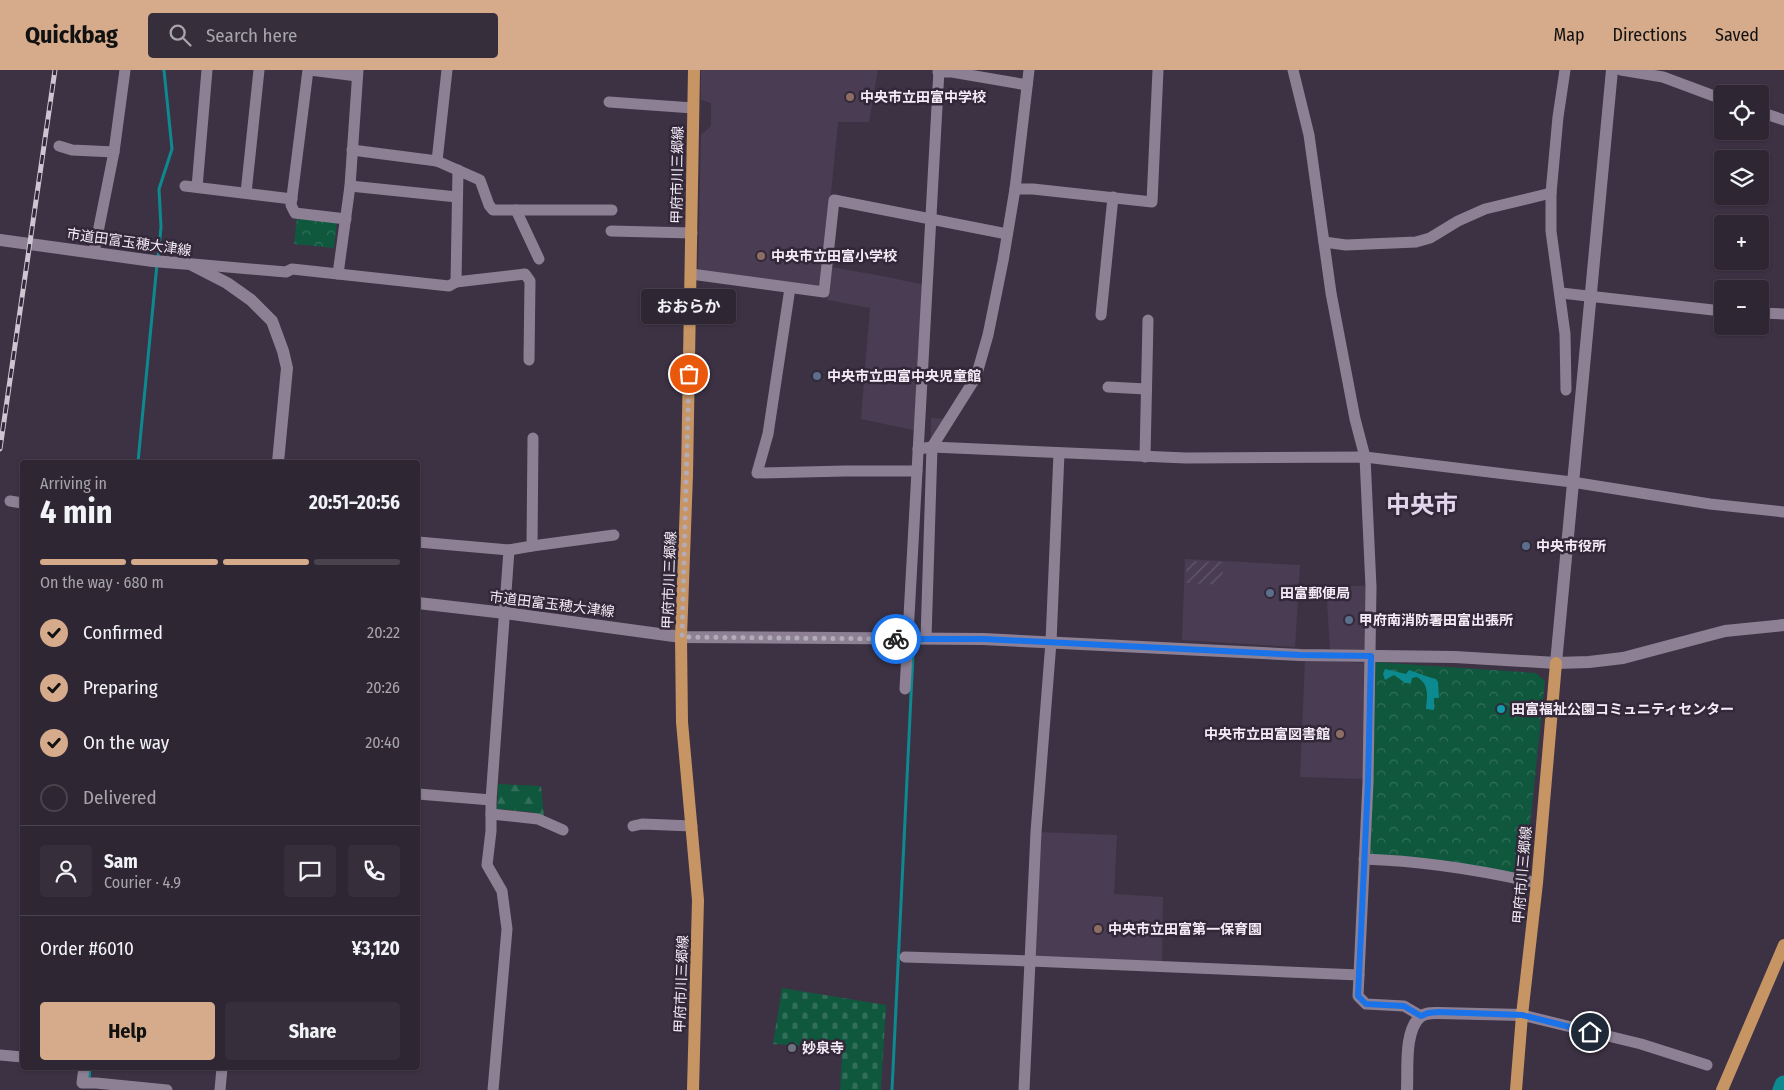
<!DOCTYPE html>
<html lang="en">
<head>
<meta charset="utf-8">
<style>
	:root { --surface:#2e2633; --page:#362e3b; --text:#f1f3f6; --muted:#a7a5ac; --line:#49434e; --accent:#d6ab8b }
	body { margin:0; font-family:"Fira Sans Condensed","Noto Sans JP",sans-serif; background:var(--page); color:var(--text); height:100vh; display:flex; flex-direction:column; font-size:19px; white-space:nowrap }
	* { box-sizing:border-box; margin:0 }
	p { font-size:16px; color:var(--muted) }
	.icon { flex:none; width:28px; height:28px; fill:none; stroke:currentColor; stroke-width:2; stroke-linecap:round; stroke-linejoin:round }
	.map { position:relative; flex:1; overflow:hidden }
	.side { position:absolute; left:20px; top:390px; width:400px; height:610px; display:flex; flex-direction:column; background:var(--surface); border-radius:5px; box-shadow:0 1px 4px #0004,0 0 0 1px var(--line) }
	.side>* { flex:none }
	.fabs { position:absolute; left:1714px; top:15px; display:grid; gap:10px }
	.fabs a { display:grid; place-items:center; width:55px; height:55px; border-radius:5px; background:var(--surface); box-shadow:0 1px 4px #0004,0 0 0 1px var(--line); font-size:25px }
	.pin { position:absolute; display:grid; place-items:center; width:42px; height:42px; color:#fff; margin:-21px; border:2px solid #fff; border-radius:50%; box-shadow:0 1px 5px #0007 }
	.courier { position:absolute; display:grid; place-items:center; width:50px; height:50px; margin:-25px; border:4px solid #1a73e8; border-radius:50%; background:#fff; color:#222; box-shadow:0 1px 6px #0007 }
	.bubble { position:absolute; height:35px; border-radius:5px; background:var(--surface); box-shadow:0 1px 4px #0004,0 0 0 1px var(--line); font-size:16px; font-weight:700; line-height:35px; text-align:center }
	.head em { font-style:normal; font-weight:700 }
	.head div { display:flex; flex-direction:column-reverse }
	.head { display:flex; align-items:center; justify-content:space-between; height:85px; padding:0 20px }
	h1 { font-size:32px; font-weight:700; line-height:38px }
	.bar { display:grid; grid-template-columns:repeat(4,1fr); gap:8px 5px; align-content:center; height:60px; padding:0 20px }
	.bar i { height:6px; border-radius:4px; background:var(--line) }
	.bar .selected { background:var(--accent) }
	.bar p { grid-column:span 4 }
	.line { display:flex; align-items:center; gap:12px; padding:0 20px; border-top:1px solid var(--line) }
	.line div { flex:1 }
	.round { display:grid; place-items:center; flex:none; width:52px; height:52px; border-radius:5px; background:var(--page) }
	ol { padding:0 20px; list-style:none }
	li { display:flex; align-items:center; gap:15px; height:55px }
	li p { margin-inline-start:auto }
	li .icon { padding:5px; border-radius:50%; background:var(--accent); color:#111; stroke-width:4 }
	li:last-child { color:var(--muted) }
	li i { width:28px; height:28px; border:2px solid var(--line); border-radius:50% }
	.button { display:flex; gap:10px; margin-top:auto; padding:10px 20px }
	.button a { flex:1; height:58px; border-radius:5px; background:var(--accent); color:#111; font-size:20px; font-weight:700; line-height:58px; text-align:center }
	.button a+a { background:var(--page); color:var(--text) }
	header { display:flex; align-items:center; gap:30px; box-sizing:border-box; height:70px; padding:0 25px; background:var(--accent); color:#111 }
	header strong { font-size:24px }
	nav { display:flex; gap:28px; margin-inline-start:auto; font-size:18px }
	.search { width:350px; height:45px; background:var(--page); display:flex; align-items:center; gap:12px; box-sizing:border-box; padding:0 18px; border-radius:5px; color:var(--muted); font-size:19px }
	.map>svg:first-child { display:block }
	.built { fill:#4a3d53 }
	.industrial { fill:url(#industrial-furrows) }
	.forest { fill:url(#forest-firs) }
	.cemetery { fill:url(#cemetery-stones) }
	.park { fill:url(#park-crowns) }
	.water { fill:#0d8a90 }
	.lines { fill:none; stroke-linecap:round; stroke-linejoin:round }
	.stream { stroke:#0d8a90; stroke-width:3 }
	.river { stroke:#0d8a90; stroke-width:19 }
	.minor { stroke:#8d8095; stroke-width:11 }
	.tertiary { stroke:#8d8095; stroke-width:12 }
	.primary { stroke:#c79463; stroke-width:12 }
	.rail-casing { stroke:#cdc5d2; stroke-width:5 }
	.rail { stroke:#332839; stroke-width:3; stroke-dasharray:9; stroke-linecap:butt }
	.done { stroke:#b3abb8; stroke-width:5; stroke-dasharray:0 9 }
	.route { stroke:#1a73e8; stroke-width:6 }
	.education-dot { fill:#8d6e63; stroke:#332839; stroke-width:2 }
	.service-dot { fill:#5c6f8a; stroke:#332839; stroke-width:2 }
	.culture-dot { fill:#0f9aa8; stroke:#332839; stroke-width:2 }
	.worship-dot { fill:#6b7280; stroke:#332839; stroke-width:2 }
	.labels { text-anchor:middle; stroke-width:5; stroke-linejoin:round; paint-order:stroke }
	.poi-label { font-size:14px; font-weight:bold; fill:#f3ecf7; stroke:#332839; text-anchor:start }
	.street-label { font-size:14px; fill:#f3ecf7; stroke:#332839 }
	.town-label { font-size:24px; font-weight:bold; fill:#e3d5ec; stroke:#332839 }
</style>
</head>
<body>
<header>
<strong>Quickbag</strong>
<div class="search"><svg class="icon" aria-label="search" viewBox="0 0 24 24"><circle cx="10" cy="10" r="6"/><path d="M15 15l6 6"/></svg>Search here</div>
<nav><a>Map</a><a>Directions</a><a>Saved</a></nav>
</header>
<div class="map">
<svg width="1784" height="1020" viewBox="0 0 1784 1020">
	<defs>
		<pattern id="industrial-furrows" width="10" height="10" patternUnits="userSpaceOnUse" patternTransform="scale(1.25)"><rect width="10" height="10" fill="#4a3d53"/><path d="M-1 1l2-2M0 10L10 0M9 11l2-2" fill="none" stroke="#65596c"/></pattern>
		<pattern id="forest-firs" width="22" height="20" patternUnits="userSpaceOnUse" patternTransform="scale(1.25)"><rect width="22" height="20" fill="#0f573d"/><path d="M5 1l3.5 6h-7zM16 11l3.5 6h-7z" fill="#326f5a"/></pattern>
		<pattern id="cemetery-stones" width="16" height="16" patternUnits="userSpaceOnUse" patternTransform="scale(1.25)"><rect width="16" height="16" fill="#0f573d"/><path d="M2 7V4a2 2 0 0 1 4 0v3zM10 15v-3a2 2 0 0 1 4 0v3z" fill="#326f5a"/></pattern>
		<pattern id="park-crowns" width="20" height="18" patternUnits="userSpaceOnUse" patternTransform="scale(1.25)"><rect width="20" height="18" fill="#0f573d"/><path d="M2 6a3 3 0 1 1 6 0M12 15a3 3 0 1 1 6 0" fill="none" stroke="#326f5a"/></pattern>
	</defs>
	<rect width="100%" height="100%" fill="#3d3244"/>
	<g class="built">
		<path d="M701,0h177l-9,52h-31l-14,144 53,9 48,10 -8,146 -56,-12 9,-111 -42,-8 -8,-12 -122,-16 3,-137 10,-9v-23l-10,-3z"/>
		<path d="M931,348l15,1 -15,20z"/>
		<path d="M1185,489l115,6 -5,82 -113,-7z"/>
		<path d="M1326,516h40l1,64h-37z"/>
		<path d="M1305,590l64,3 -4,116 -65,-2z"/>
		<path d="M1036,762l81,3 -3,59 49,3 -1,69 -131,-5z"/>
	</g>
	<path class="industrial" d="M1187,491l36,1 -1,23 -36,-2z"/>
	<path class="forest" d="M498,714l43,2 3,31 -12,-5 -35,-3z"/>
	<path class="cemetery" d="M782,918l104,17 -5,85h-41l2,-36 -35,-3 -2,-5 -32,-2z"/>
	<g class="park">
		<path d="M297,147l40,4 -3,27 -40,-4z"/>
		<path d="M1374,592l162,11 9,8 -20,193h-28l-130,-18z"/>
	</g>
	<path class="water" d="M1385,599l21,5 3,-4c10,3 18,7 27,9l2,3 1,16h-5v12l-8,-1c1,-13 4,-24 -9,-32l-5,1 -1,5h-6l-11,-8 -9,5 -2,-6z"/>
	<g class="lines">
		<g class="stream">
			<path d="M158,188l3,-31 -2,-38 13,-40 -8,-79"/>
			<path d="M138,392l19,-198"/>
			<path d="M89,1009l1,-11"/>
			<path d="M892,1020l21,-436"/>
		</g>
		<path class="river" d="M1782,1020l2,-5"/>
		<g class="minor">
			<path d="M308,0l-17,135 4,8 51,6"/>
			<path d="M310,0l47,6"/>
			<path d="M1293,0l16,65 22,158 24,126 10,38 6,130 -3,195 -10,214 8,8 38,2 17,10"/>
			<path d="M1565,0l-7,47 -7,76v38l14,103 1,56"/>
			<path d="M1621,0l42,7 59,22"/>
			<path d="M938,2h14l75,13"/>
			<path d="M609,32l84,6"/>
			<path d="M1760,42l24,8"/>
			<path d="M59,76l13,4 42,2"/>
			<path d="M352,80l85,11 43,19 9,25 4,5h119"/>
			<path d="M437,91l10,-91"/>
			<path d="M185,116l107,13"/>
			<path d="M350,116l107,11"/>
			<path d="M197,117l10,-117"/>
			<path d="M1015,119h18l119,13 6,-132"/>
			<path d="M246,123l13,-123"/>
			<path d="M516,140l23,49"/>
			<path d="M611,161l81,2"/>
			<path d="M1324,172l22,3 70,-3 14,-4 28,-17 27,-12 66,-16"/>
			<path d="M94,182l20,-100 11,-82"/>
			<path d="M193,194l93,8 6,-3 157,17 7,-4 69,-8 5,7 -1,79"/>
			<path d="M338,204l12,-88 8,-116"/>
			<path d="M691,204l133,18 10,-92 173,34"/>
			<path d="M456,212l2,-112"/>
			<path d="M790,218l-22,146 -11,39 88,-2h72l22,-401"/>
			<path d="M1561,223l161,18"/>
			<path d="M1760,243l24,1"/>
			<path d="M1101,245l12,-118"/>
			<path d="M1108,317l38,2"/>
			<path d="M918,379l14,-2 254,11 179,-1 207,25 138,22 74,8"/>
			<path d="M1145,387l3,-137"/>
			<path d="M10,431l12,2"/>
			<path d="M418,472l91,8 -18,250v31l-4,34 15,26 5,38 -14,161"/>
			<path d="M532,476l82,-11"/>
			<path d="M509,480l23,-4 1,-108"/>
			<path d="M926,568l6,-191 44,-70 12,-42 15,-74 12,-72 14,-119"/>
			<path d="M905,619l12,-218"/>
			<path d="M418,724l73,6"/>
			<path d="M491,744l47,5 25,11"/>
			<path d="M633,756l9,-2 50,2"/>
			<path d="M1364,789c58,2 116,11 173,24"/>
			<path d="M905,887l126,4 328,14"/>
			<path d="M1522,945l119,29 66,21"/>
			<path d="M0,985l22,2"/>
			<path d="M84,998l-2,15h14l71,7"/>
			<path d="M220,1020l2,-22"/>
			<path d="M1024,1020l12,-258 15,-190 8,-189"/>
		</g>
		<g class="tertiary">
			<path d="M0,170l153,21 37,3 37,19 24,17 21,21 11,30 4,17 -9,94"/>
			<path d="M418,533l87,10 176,24 302,2 317,16 155,2 101,6 33,-1 34,-4 102,-27 59,-6"/>
			<path d="M1556,593l56,-593"/>
			<path d="M1407,1020c1,-20 -3,-59 13,-73 6,-5 13,-4 19,-4l83,2"/>
		</g>
		<g class="primary">
			<path d="M693,1020l5,-190 -16,-178 -1,-85 6,-162 7,-405"/>
			<path d="M1516,1020l6,-75 15,-132 19,-220"/>
			<path d="M1722,1020l62,-145"/>
		</g>
		<g class="rail-casing">
			<path id="rail" d="M0,379l55,-379"/>
		</g>
		<use href="#rail" class="rail"/>
	</g>
	<g class="lines">
		<path class="done" d="M689,304l-7,263 214,2"/>
		<path class="route" d="M896,569h88l316,16 71,1 -3,126 -10,214 8,8 38,2 17,10 7,-3 11,-1 83,3 68,17"/>
	</g>
	<g class="education-dot">
		<circle cx="850" cy="27" r="5"/>
		<circle cx="761" cy="186" r="5"/>
		<circle cx="1340" cy="664" r="5"/>
		<circle cx="1098" cy="859" r="5"/>
	</g>
	<g class="service-dot">
		<circle cx="817" cy="306" r="5"/>
		<circle cx="1526" cy="476" r="5"/>
		<circle cx="1270" cy="523" r="5"/>
		<circle cx="1349" cy="550" r="5"/>
	</g>
	<circle class="culture-dot" cx="1501" cy="639" r="5"/>
	<circle class="worship-dot" cx="792" cy="978" r="5"/>
	<g class="labels">
		<g class="poi-label">
			<text x="860" y="32">中央市立田富中学校</text>
			<text x="771" y="191">中央市立田富小学校</text>
			<text x="827" y="311">中央市立田富中央児童館</text>
			<text x="1536" y="481">中央市役所</text>
			<text x="1280" y="528">田富郵便局</text>
			<text x="1359" y="555">甲府南消防署田富出張所</text>
			<text x="1511" y="644">田富福祉公園コミュニティセンター</text>
			<text x="1330" y="669" text-anchor="end">中央市立田富図書館</text>
			<text x="1108" y="864">中央市立田富第一保育園</text>
			<text x="802" y="983">妙泉寺</text>
		</g>
		<g class="street-label">
			<text transform="translate(677 105) rotate(-89)" y="5">甲府市川三郷線</text>
			<text transform="translate(129 172) rotate(8)" y="5">市道田富玉穂大津線</text>
			<text transform="translate(669 510) rotate(-88)" y="5">甲府市川三郷線</text>
			<text transform="translate(552 534) rotate(7)" y="5">市道田富玉穂大津線</text>
			<text transform="translate(1522 805) rotate(-85)" y="5">甲府市川三郷線</text>
			<text transform="translate(681 914) rotate(-88)" y="5">甲府市川三郷線</text>
		</g>
		<g class="town-label">
			<text x="1422" y="443">中央市</text>
		</g>
	</g>
</svg>
<div class="fabs">
<a><svg class="icon" aria-label="locate" viewBox="0 0 24 24"><circle cx="12" cy="12" r="6"/><path d="M12 2v4M12 18v4M2 12h4M18 12h4"/></svg></a>
<a><svg class="icon" aria-label="layers" viewBox="0 0 24 24"><path d="M12 4l9 5-9 5-9-5zM3 14l9 5 9-5"/></svg></a>
<a>+</a>
<a>−</a>
</div>
<div class="pin" style="left:689px;top:304px;background:#ea580c"><svg class="icon" aria-label="bag" viewBox="0 0 24 24"><path d="M5 8h14l-1 12H6zM9 8a3 3 0 0 1 6 0"/></svg></div>
<div class="pin" style="left:1590px;top:962px;background:#1f2937"><svg class="icon" aria-label="home" viewBox="0 0 24 24"><path d="M3 11l9-7 9 7M6 9v11h12V9"/></svg></div>
<div class="courier" style="left:896px;top:569px"><svg class="icon" aria-label="bike" viewBox="0 0 24 24"><circle cx="6" cy="16" r="4"/><circle cx="18" cy="16" r="4"/><path d="M6 16l4-8h5l3 8M10 8l3 8H6M13 5h3"/></svg></div>
<div class="bubble" style="left:641px;top:219px;width:95px">おおらか</div>
<section class="side">
<div class="head"><div><h1>4 min</h1><p>Arriving in</p></div><em>20:51–20:56</em></div>
<div class="bar"><i class="selected"></i><i class="selected"></i><i class="selected"></i><i></i><p>On the way · 680 m</p></div>
<ol>
<li><svg class="icon" aria-label="check" viewBox="0 0 24 24"><path d="M5 12l5 5 9-10"/></svg>Confirmed<p>20:22</p></li>
<li><svg class="icon" aria-label="check" viewBox="0 0 24 24"><path d="M5 12l5 5 9-10"/></svg>Preparing<p>20:26</p></li>
<li><svg class="icon" aria-label="check" viewBox="0 0 24 24"><path d="M5 12l5 5 9-10"/></svg>On the way<p>20:40</p></li>
<li><i></i>Delivered</li>
</ol>
<div class="line" style="height:90px"><a class="round"><svg class="icon" aria-label="person" viewBox="0 0 24 24"><circle cx="12" cy="8" r="4"/><path d="M4 21q1-7 8-7t8 7"/></svg></a><div><b>Sam</b><p>Courier · 4.9</p></div><a class="round"><svg class="icon" aria-label="chat" viewBox="0 0 24 24"><path d="M4 5h16v11H9l-5 4z"/></svg></a><a class="round"><svg class="icon" aria-label="phone" viewBox="0 0 24 24"><path d="M5 4h4l2 5-3 2q2 4 5 5l2-3 5 2v4C11 20 4 13 5 4z"/></svg></a></div>
<div class="line" style="height:65px"><div>Order #6010</div><b>¥3,120</b></div>
<div class="button"><a>Help</a><a>Share</a></div>
</section>
</div>
</body>
</html>
